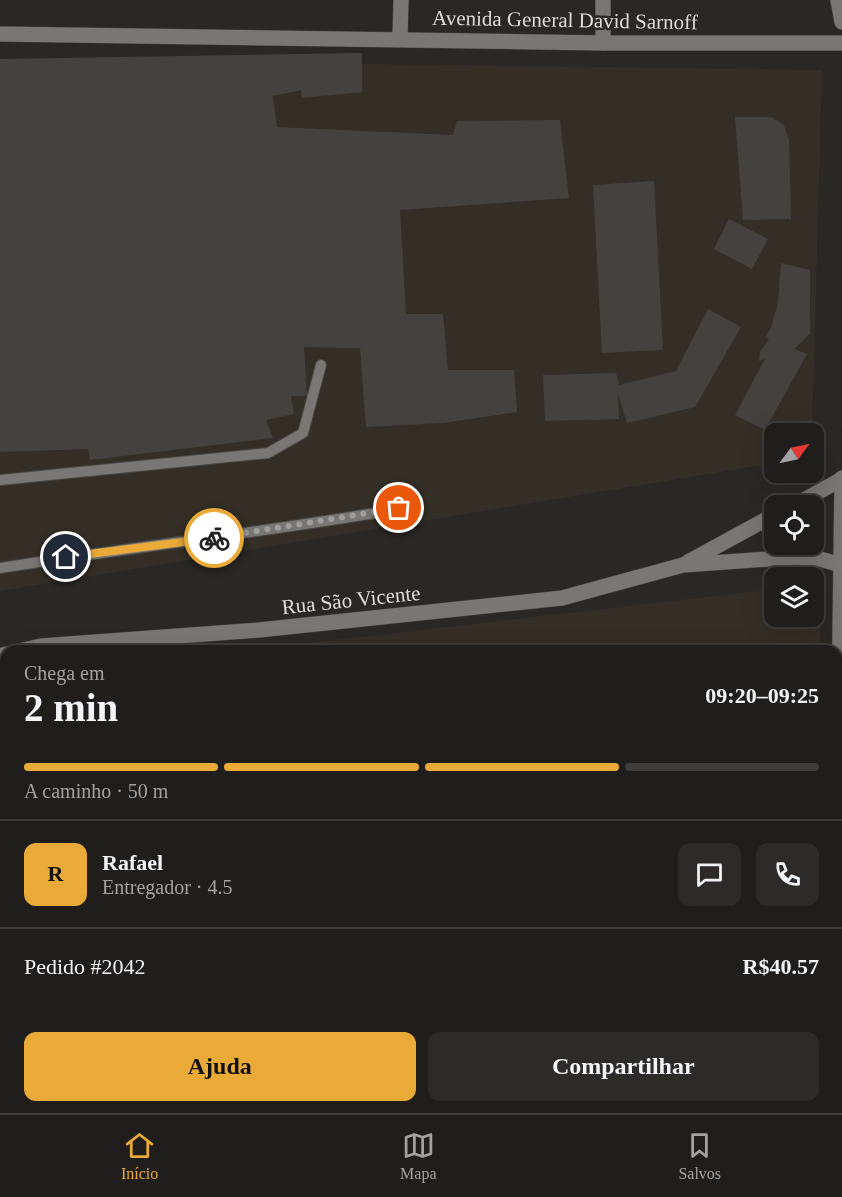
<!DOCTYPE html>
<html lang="pt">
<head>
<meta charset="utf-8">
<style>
	:root { --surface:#201e1c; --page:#2d2b29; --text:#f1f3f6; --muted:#a2a2a3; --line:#3d3c3b; --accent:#e9aa38 }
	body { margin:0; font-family:Georgia,serif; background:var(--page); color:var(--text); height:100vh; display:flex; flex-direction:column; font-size:22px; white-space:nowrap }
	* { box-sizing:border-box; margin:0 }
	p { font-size:20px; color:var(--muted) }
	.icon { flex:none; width:33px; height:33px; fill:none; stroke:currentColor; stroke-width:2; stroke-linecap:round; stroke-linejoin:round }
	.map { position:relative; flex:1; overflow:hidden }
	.side { position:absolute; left:0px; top:645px; width:843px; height:468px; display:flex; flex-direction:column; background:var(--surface); border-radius:18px 18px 0 0; box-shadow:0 6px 24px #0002,0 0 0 2px var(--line) }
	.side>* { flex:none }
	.needle { width:39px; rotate:57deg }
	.controls { position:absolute; left:764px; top:423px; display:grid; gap:12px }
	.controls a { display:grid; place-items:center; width:60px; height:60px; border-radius:12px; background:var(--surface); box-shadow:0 6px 24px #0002,0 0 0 2px var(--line); font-size:30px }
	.pin { position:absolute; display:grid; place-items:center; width:51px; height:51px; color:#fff; margin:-26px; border:3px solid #fff; border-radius:50%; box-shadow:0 2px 6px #0007 }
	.courier { position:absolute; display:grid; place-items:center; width:60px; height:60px; margin:-30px; border:4px solid #e9aa38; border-radius:50%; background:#fff; color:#222; box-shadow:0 2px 8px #0007 }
	.head em { font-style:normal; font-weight:800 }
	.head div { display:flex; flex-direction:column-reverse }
	.head { display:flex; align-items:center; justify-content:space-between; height:102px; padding:0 24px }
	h1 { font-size:39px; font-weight:800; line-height:45px }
	.bar { display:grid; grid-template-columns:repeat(4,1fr); gap:9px 6px; align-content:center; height:72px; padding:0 24px }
	.bar i { height:8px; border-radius:4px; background:var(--line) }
	.bar .current { background:var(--accent) }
	.bar p { grid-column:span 4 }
	.line { display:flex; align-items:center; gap:15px; padding:0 24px; border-top:2px solid var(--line) }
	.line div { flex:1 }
	.round { display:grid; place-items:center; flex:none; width:63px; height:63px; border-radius:12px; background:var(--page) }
	.primary-button { display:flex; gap:12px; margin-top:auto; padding:12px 24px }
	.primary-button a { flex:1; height:69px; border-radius:12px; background:var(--accent); color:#111; font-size:24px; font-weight:800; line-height:69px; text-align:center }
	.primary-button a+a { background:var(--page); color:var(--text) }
	.dock { display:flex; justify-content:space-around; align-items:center; height:84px; border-top:2px solid var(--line); background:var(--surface); font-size:16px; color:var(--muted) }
	.dock a { display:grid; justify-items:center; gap:3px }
	.dock .current { color:var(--accent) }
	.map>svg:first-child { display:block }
	.built { fill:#332f26 }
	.building { fill:#44423f }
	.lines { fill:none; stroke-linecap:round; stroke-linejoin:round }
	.service-casing { stroke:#474643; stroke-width:12 }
	.minor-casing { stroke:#474643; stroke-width:16 }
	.tertiary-casing { stroke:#474643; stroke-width:16 }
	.service { stroke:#797773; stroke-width:10 }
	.minor { stroke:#797773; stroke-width:15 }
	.tertiary { stroke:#797773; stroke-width:15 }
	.done { stroke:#9f9e9b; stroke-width:6; stroke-dasharray:0 10.8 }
	.route { stroke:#e9aa38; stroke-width:8 }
	.labels { text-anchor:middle; stroke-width:5; stroke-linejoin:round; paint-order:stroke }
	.street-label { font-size:21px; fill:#dedddb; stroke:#2a2825 }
</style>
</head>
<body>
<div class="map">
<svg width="842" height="1113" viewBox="0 0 842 1113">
	<rect width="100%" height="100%" fill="#2a2825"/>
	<g class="built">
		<path d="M0,59l822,11 -10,363 -38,1v29l-774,128z"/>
		<path d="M821,583l-1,68h-580l534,-62v27h39v-32z"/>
		<path d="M424,1107h387l-1,6h-390z"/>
	</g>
	<g class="building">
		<path d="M362,53v39l-60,6 -1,-8 -28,6 4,31 176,8 4,-14 103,-1 9,78 -169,12 6,104h37l5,56h66l3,42 -74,11 -77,4 -6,-79 -56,-1 3,49h-16l3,18 -28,6 7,18 -183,22 -2,-11 -88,3v-393z"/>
		<path d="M735,117h36l13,8 5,15 2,79 -48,1z"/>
		<path d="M654,181l9,169 -61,3 -9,-168z"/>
		<path d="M729,219l39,20 -16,30 -38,-20z"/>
		<path d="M781,263l29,7v64l-16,15 13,5 -42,76 -30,-15 30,-56 -6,2 1,-9 9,-13 -4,-2 6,-9 7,-26z"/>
		<path d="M708,309l33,18 -46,80 -68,16 -9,-29 1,25 -74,2 -2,-46 73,-2 3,12 57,-14z"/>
		<path d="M455,1107h76l-1,6h-75z"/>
		<rect x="606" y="1107" width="194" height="6"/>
	</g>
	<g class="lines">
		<g class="service-casing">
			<g id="service">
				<path d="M0,480l268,-27 35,-20 18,-68"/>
				<path d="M0,568c133,-21 266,-36 399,-59"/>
				<path d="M51,1107l3,6"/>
				<path d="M416,1113l3,-6"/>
				<path d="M551,1113v-6"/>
			</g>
		</g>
		<g class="minor-casing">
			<g id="minor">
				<path d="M400,38l1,-38"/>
				<path d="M793,506l49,-27"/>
				<path d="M688,562l86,-47"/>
				<path d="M19,651l22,-5 218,-16 303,-32 121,-33 114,-8 23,2 21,6"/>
				<path d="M0,656l6,-2"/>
				<path d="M837,856l5,-378"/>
				<path d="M0,928h6"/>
				<path d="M837,964h5"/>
				<path d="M834,1113v-6"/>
			</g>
		</g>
		<g class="tertiary-casing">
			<g id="tertiary">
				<path d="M838,0l4,22"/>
				<path d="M0,34l603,9h239"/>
				<path d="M603,43v-43"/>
			</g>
		</g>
		<use href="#service" class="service"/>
		<use href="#minor" class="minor"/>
		<use href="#tertiary" class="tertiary"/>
	</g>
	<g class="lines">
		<path class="done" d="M214,538l185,-30"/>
		<path class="route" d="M66,557l148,-19"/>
	</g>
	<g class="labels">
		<g class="street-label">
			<text transform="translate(565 20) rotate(1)" y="7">Avenida General David Sarnoff</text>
			<text transform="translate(351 600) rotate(-6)" y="7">Rua São Vicente</text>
		</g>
	</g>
</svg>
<div class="controls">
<a><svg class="needle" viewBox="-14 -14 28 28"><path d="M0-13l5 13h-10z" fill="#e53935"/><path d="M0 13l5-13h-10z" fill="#a2a2a3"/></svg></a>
<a><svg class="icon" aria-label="locate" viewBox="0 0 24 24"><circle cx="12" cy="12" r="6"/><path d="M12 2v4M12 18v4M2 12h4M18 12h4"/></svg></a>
<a><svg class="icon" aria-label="layers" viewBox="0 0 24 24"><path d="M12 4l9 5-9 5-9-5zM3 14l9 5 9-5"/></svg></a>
</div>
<div class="pin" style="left:399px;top:508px;background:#ea580c"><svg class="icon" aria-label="bag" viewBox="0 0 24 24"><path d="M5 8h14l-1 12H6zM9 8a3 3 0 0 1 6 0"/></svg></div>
<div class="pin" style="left:66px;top:557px;background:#1f2937"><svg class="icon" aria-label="home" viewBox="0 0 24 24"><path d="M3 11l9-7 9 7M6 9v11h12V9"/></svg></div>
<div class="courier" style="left:214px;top:538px"><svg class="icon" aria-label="bike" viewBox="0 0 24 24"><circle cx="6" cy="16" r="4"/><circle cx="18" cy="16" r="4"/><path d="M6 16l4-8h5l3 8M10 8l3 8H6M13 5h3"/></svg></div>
<section class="side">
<div class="head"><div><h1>2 min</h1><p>Chega em</p></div><em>09:20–09:25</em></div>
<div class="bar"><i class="current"></i><i class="current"></i><i class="current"></i><i></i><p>A caminho · 50 m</p></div>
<div class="line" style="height:108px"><b class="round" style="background:var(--accent);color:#111">R</b><div><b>Rafael</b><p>Entregador · 4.5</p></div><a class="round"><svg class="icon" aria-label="chat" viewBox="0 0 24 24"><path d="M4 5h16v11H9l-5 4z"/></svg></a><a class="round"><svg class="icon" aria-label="phone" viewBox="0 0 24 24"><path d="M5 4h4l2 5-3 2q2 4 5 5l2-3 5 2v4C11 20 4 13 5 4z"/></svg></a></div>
<div class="line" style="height:78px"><div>Pedido #2042</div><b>R$40.57</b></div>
<div class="primary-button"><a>Ajuda</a><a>Compartilhar</a></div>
</section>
</div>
<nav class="dock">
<a class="current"><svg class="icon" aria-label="home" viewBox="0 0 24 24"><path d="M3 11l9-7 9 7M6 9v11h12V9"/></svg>Início</a>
<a><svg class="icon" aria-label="map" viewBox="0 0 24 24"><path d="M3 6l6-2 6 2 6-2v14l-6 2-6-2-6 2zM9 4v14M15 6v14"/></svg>Mapa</a>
<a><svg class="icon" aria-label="saved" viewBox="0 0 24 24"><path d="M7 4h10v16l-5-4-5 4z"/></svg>Salvos</a>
</nav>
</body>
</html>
